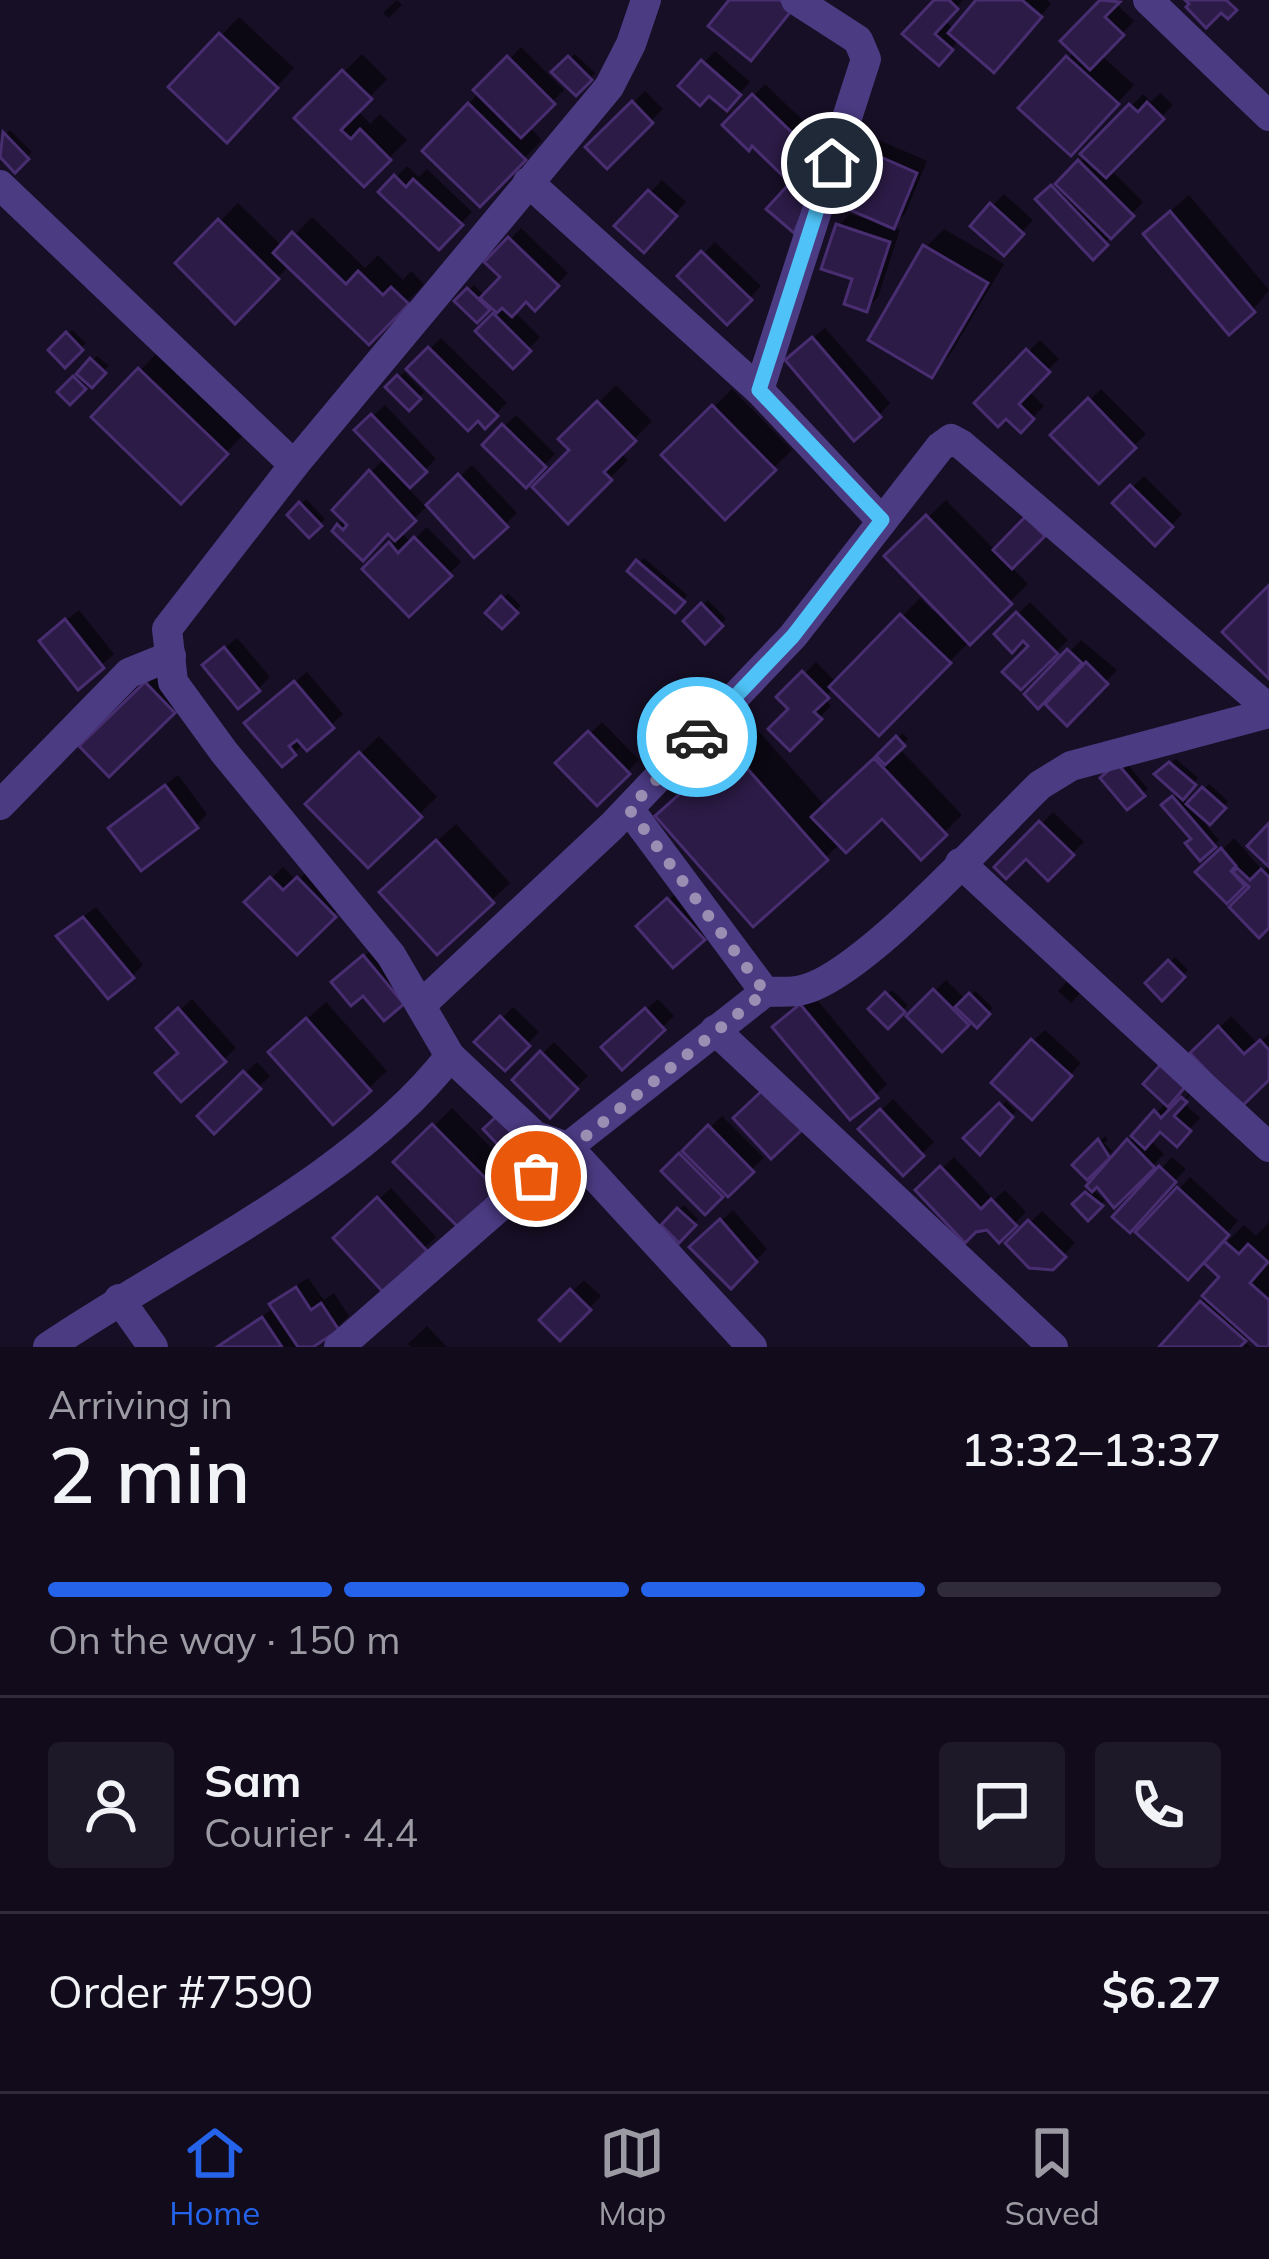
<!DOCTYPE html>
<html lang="en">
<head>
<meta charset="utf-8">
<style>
	:root { --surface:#110b1c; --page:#1e1929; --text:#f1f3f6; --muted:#9c9ba3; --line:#302b3b; --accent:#2563eb }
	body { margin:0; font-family:Mulish,sans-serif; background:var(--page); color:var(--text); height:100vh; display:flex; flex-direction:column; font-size:45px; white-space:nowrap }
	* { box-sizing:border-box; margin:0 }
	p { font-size:39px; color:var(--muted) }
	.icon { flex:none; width:66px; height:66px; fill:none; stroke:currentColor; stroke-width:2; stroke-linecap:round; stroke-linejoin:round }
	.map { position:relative; height:1347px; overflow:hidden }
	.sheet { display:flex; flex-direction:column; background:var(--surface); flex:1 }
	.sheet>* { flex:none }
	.pin { position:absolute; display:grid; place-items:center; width:102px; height:102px; color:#fff; margin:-51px; border:6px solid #fff; border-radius:50%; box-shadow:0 3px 12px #0007 }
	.courier { position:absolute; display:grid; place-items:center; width:120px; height:120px; margin:-60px; border:9px solid #4fc3f7; border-radius:50%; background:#fff; color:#222; box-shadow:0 3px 15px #0007 }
	.summary em { font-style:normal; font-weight:600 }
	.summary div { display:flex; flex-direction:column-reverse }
	.summary { display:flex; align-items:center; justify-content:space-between; height:204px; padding:0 48px }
	h1 { font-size:78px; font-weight:600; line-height:90px }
	.bar { display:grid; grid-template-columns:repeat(4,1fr); gap:18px 12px; align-content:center; height:144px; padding:0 48px }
	.bar i { height:15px; border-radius:9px; background:var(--line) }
	.bar .selected { background:var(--accent) }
	.bar p { grid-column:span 4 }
	.line { display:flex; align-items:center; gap:30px; padding:0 48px; border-top:3px solid var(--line) }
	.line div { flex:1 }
	.round { display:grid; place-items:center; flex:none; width:126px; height:126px; border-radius:12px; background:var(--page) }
	.tabs { display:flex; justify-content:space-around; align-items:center; height:168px; border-top:3px solid var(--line); background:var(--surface); font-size:33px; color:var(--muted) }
	.tabs a { display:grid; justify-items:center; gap:6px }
	.tabs .selected { color:var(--accent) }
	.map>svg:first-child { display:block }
	.shadow { fill:#0007 }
	.building { fill:#2c1b46; stroke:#482e71; stroke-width:3 }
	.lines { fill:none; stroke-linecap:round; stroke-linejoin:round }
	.minor { stroke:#4b3b83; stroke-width:30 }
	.done { stroke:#9a8eb2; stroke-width:12; stroke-dasharray:0 21.6 }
	.route { stroke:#4fc3f7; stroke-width:15 }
</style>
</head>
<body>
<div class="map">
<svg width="1269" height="1347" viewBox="0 0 1269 1347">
	<rect width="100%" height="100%" fill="#170f25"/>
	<g class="shadow">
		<path d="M397,0l5,5 -13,13 -6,-5z"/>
		<path d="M938,0h25l-18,21 10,9 25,-30h67l4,4 -46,53 -45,-18 -22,23 -31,-28z"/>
		<path d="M1104,0h14l-3,3 19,18 -33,34 33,30 -45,49 -67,-26 53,-57 -11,-10z"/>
		<path d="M239,17l55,51 -49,53 -73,-34z"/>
		<path d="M521,47l43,43 -36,36 14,14 -62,63 -54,-53z"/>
		<path d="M715,51l35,31 -23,25 -17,-15 -28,-6z"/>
		<path d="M362,54l25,25 -30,31 13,14 10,-10 27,26 -43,43 -66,-65z"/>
		<path d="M575,54l20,19 -19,19 -20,-20z"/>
		<path d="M765,84l54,52 -35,36 -31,-30 -27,-17z"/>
		<path d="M645,91l18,18 -56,55 -18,-17z"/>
		<path d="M1160,93l13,12 -63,64 33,33 -50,54 -53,-57 47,-43 -3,-2 59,-60 8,8z"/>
		<path d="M10,130l22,22 -17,17 -15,-16v-13z"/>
		<path d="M872,137l55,24 -22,53 -14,13 9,3 -22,67 -12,12 -27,-84 11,-11 17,5 -6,-70z"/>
		<path d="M407,166l12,11 8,-8 45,43 -33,34 -57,-54z"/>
		<path d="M662,180l24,22 -31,35 -36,-11z"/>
		<path d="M796,181l16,13 -18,35 -23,-20z"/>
		<path d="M1004,194l29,26 -29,32 -30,-27z"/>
		<path d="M1189,195l80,95 -16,20 -88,-94z"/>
		<path d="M238,203l45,44 29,-30 53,51 13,-13 25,25 8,-9 13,13 -55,57 -79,-76 -55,55 -56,-57z"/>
		<path d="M521,228l47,45 -33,34 -9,-9 -12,13 26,26 -27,28 -34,-34 20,-20 -7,-7 -15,15 -19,-18 16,-16 12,12 18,-20 -16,-15z"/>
		<path d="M944,229l60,35 -55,92 -18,18 -5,-127z"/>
		<path d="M715,242l46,44 -34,35 -46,-45z"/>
		<path d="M825,328l65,75 -11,12 -79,-66z"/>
		<path d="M72,330l14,13 -21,20 -13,-13z"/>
		<path d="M441,338l66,65 -22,21 -75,-55z"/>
		<path d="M1040,340l19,19 -31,31 16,16 -23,23 -15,-15 -28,-11z"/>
		<path d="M158,352l86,82 -63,65 -86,-82z"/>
		<path d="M97,356l12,10 -39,34 -8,-8z"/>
		<path d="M404,372l20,20 -15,15 -20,-20z"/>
		<path d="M616,385l36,36 -32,32 8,7 -60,59 5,-69 -11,-11z"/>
		<path d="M732,389l60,61 -67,66 -60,-61z"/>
		<path d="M1101,389l45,45 -47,46 -45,-45z"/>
		<path d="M385,405l51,54 -29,28 19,20 -25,25 10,11 16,-16 34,35 -52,51 -43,-44 31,-30 -8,-9h-53l35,-58 14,-14 -27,-28z"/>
		<path d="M516,415l39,39 -29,30 -40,-40z"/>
		<path d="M472,465l45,48 -42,40 -45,-48z"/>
		<path d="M1144,476l38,38 -27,28 -39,-39z"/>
		<path d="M306,499l19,20 -16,15 -18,-19z"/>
		<path d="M946,500l82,84 -149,147 -45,-43 -10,10 7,8 -41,41 2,-38 -11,-12 35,-35 21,21 83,-85 14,14 4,-5 -50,-51z"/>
		<path d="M644,558l43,37 -12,14 -44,-38z"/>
		<path d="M508,593l13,13 -19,19 -13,-12z"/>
		<path d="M708,600l18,19 -21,21 -18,-19z"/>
		<path d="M1030,602l38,38 -47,46 11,-40 -9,-9 -25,-3z"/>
		<path d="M79,610l35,44 -36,32 -24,-56z"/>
		<path d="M237,638l33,39 -12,12 -41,-35z"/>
		<path d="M1081,640l36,30 -50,52 -23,-23 -16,-5z"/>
		<path d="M307,672l36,42 -36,33 -3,-4 -10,10 -34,-41z"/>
		<path d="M159,673l25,26 -75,73 -26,-26z"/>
		<path d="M602,722l37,38 -42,42 -37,-39z"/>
		<path d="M755,727l70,79 78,-73 5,6 -9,9 63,67 -41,40 -39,-41 -41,29 -87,80 -72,-131z"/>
		<path d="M379,736l58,61 -69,67 -58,-60z"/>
		<path d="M1176,759l22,19 -16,19 7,8 20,-21 19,17 -22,24 13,15 -18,17 -6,-18 -30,-34 14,-13 -20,-18z"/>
		<path d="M1124,760l24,29 -21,17 -23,-28z"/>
		<path d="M178,775l29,39 -11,12 -72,-9z"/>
		<path d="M1053,812l31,30 -36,35 -22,-22 -28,12z"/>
		<path d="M456,824l54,59 -72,68 -37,-77z"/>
		<path d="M1234,838l29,33 6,-6v59l-23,-44 -19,20 -28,-28z"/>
		<path d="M283,867l14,14 13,-13 35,35 -48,48 -49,-49z"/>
		<path d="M681,889l34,38 -12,11 -51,-23z"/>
		<path d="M96,907l47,58 -11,11 -60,-51z"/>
		<path d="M376,946l26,56 -55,-31z"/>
		<path d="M1175,957l13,13 -26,26 -13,-13z"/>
		<path d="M1076,972l13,12 -18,19 -13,-12z"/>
		<path d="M946,980l20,20 9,-9 18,17 -16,16 -6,-5 -29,29 -32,-32z"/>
		<path d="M892,990l16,15 -20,20 -15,-16z"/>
		<path d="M813,995l74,89 -11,11 -88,-79z"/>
		<path d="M192,999l44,49 -54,50v-46l-22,-24z"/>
		<path d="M658,999l16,17 -52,50 -5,-30z"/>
		<path d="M326,1002l61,69 -53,50 -44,-87z"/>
		<path d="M513,1007l26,25 -34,35 -26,-25z"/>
		<path d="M1231,1016l27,28 11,-10v42l-75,-23z"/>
		<path d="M1045,1030l36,33 -38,41 -10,-63z"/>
		<path d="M554,1042l34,34 -38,37 -34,-33z"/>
		<path d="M257,1062l13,14 -56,54 -13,-14z"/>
		<path d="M1195,1087l-11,16 16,15 -23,25 -16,-14 -11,11 14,14 -49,50 14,-63 38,-39 8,7z"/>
		<path d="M893,1099l41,43 -31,30 -41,-43z"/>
		<path d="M1006,1101l10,10 -36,40 -13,-13z"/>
		<path d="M452,1108l61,62 -54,54 -61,-62z"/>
		<path d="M722,1116l42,42 -59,52 -40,-39z"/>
		<path d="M1105,1136l3,4 -4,3 8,8 -25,25 -11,-11z"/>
		<path d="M954,1157l40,43 11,-10 21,22 -27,27 -11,-12 -68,-37z"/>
		<path d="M1172,1157l14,12 -56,60 -13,-12z"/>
		<path d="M1190,1177l48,44 -50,55 -48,-45z"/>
		<path d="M391,1188l45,49 -53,50 -45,-49z"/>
		<path d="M1092,1189l13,11 -17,16 -12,-12z"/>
		<path d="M684,1205l14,14 -19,19 -14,-13z"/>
		<path d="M733,1210l34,39 -36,36 -27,-49z"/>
		<path d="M1042,1211l33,32 -23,24 -42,-24z"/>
		<path d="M1269,1222v37l-4,4 4,3v81l-20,-13 -6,7 8,6h-88l60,-71 1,-31 20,-20 12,11z"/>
		<path d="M308,1278l16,22 10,-7 15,23 -12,11 -30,20h-88l56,-40 -2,-2 12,-12z"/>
		<path d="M584,1280l17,16 -41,41 -17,-17z"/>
		<path d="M427,1326l20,21h-36l-3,-3z"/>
	</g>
	<g class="building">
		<path d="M729,0h51l12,10 -41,51 -43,-35z"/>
		<path d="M934,0h15l9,9 -23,25 18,16 -14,16 -37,-32z"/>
		<path d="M976,0h46l20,17 -48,56 -46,-40z"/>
		<path d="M1100,0l20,2 -15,15 19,18 -34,35 -30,-29z"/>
		<path d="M1185,0h41l11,10 -9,9 -7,-6 -15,15 -20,-21 3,-3z"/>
		<path d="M219,33l59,55 -51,55 -59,-56z"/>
		<path d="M507,56l48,48 -34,34 -48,-48z"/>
		<path d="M568,56l24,24 -16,16 -25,-24z"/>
		<path d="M1066,56l53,48 -48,52 -53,-48z"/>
		<path d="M701,60l40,35 -14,16 -18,-15 -9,10 -22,-20z"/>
		<path d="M342,70l30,29 -31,31 10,9 9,-10 31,31 -27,27 -70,-69z"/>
		<path d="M752,94l58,56 -26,27 -32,-31 -3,5 -27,-26z"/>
		<path d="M632,101l21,22 -46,46 -22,-22z"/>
		<path d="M1147,102l17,17 -58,59 -26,-24 49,-50 9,8z"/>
		<path d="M468,103l58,57 -46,47 -58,-56z"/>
		<path d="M3,132l26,27 -14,14 -15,-16z"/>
		<path d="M858,147l59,26 -23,56 -60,-26z"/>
		<path d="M1078,160l56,56 -23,23 -56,-55z"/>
		<path d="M394,175l12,12 7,-8 50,46 -24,25 -61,-58z"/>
		<path d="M789,184l19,16 -14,33 -28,-24z"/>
		<path d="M1051,185l57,60 -15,15 -58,-61z"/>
		<path d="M648,190l29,26 -33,37 -30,-27z"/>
		<path d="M990,203l34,31 -20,22 -34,-30z"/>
		<path d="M1170,211l85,101 -26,23 -86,-101z"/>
		<path d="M218,219l61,60 -44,45 -60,-61z"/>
		<path d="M836,224l54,18 -23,70 -23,-8 8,-25 -31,-10z"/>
		<path d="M292,232l54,52 12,-13 25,24 8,-8 18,17 -40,41 -96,-92z"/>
		<path d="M508,237l51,49 -24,25 -9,-9 -14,15 -10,-9 -5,5 -17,-15 20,-21 -16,-15z"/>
		<path d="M923,245l65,38 -56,95 -64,-38z"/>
		<path d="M701,251l51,49 -25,25 -50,-49z"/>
		<path d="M467,288l23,22 -13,13 -23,-22z"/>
		<path d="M493,313l38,38 -18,18 -38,-38z"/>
		<path d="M66,332l17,18 -18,18 -17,-18z"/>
		<path d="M812,337l69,80 -27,24 -69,-81z"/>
		<path d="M428,347l70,69 -13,13 -7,-8 -10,10 -62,-62z"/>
		<path d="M1026,349l24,23 -31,32 15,15 -13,14 -15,-14 -8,8 -24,-24z"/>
		<path d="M90,358l16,15 -14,15 -16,-14z"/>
		<path d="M138,368l90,86 -47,50 -90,-87z"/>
		<path d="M397,375l24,24 -12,12 -24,-24z"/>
		<path d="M73,376l13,13 -16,16 -13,-13z"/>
		<path d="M1088,398l48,50 -37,36 -49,-49z"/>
		<path d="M597,401l39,40 -32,31 8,8 -44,44 -36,-37 37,-37 -11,-11z"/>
		<path d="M712,405l64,65 -51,50 -64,-65z"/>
		<path d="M371,414l56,58 -17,16 -56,-58z"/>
		<path d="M502,424l44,43 -20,21 -44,-43z"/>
		<path d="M369,470l47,51 -21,20 -7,-7 -25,27 -31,-30 5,-7 6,6 4,-5 -15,-15z"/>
		<path d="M458,474l50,53 -34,31 -48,-53z"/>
		<path d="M1130,485l43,42 -18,19 -43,-43z"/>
		<path d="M299,502l23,24 -13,12 -22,-23z"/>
		<path d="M926,515l86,89 -42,41 -86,-89z"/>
		<path d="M1025,517l20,19 -33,33 -19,-19z"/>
		<path d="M414,537l38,39 -43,41 -47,-48 27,-27 9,11z"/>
		<path d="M636,560l49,42 -10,11 -48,-42z"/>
		<path d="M1269,585v94l-47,-47z"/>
		<path d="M501,596l17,17 -16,16 -17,-16z"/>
		<path d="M701,603l22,23 -18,18 -22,-23z"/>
		<path d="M1016,612l42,42 -37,36 -19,-18 26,-26 -5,-5 -11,12 -18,-19z"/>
		<path d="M900,614l51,49 -72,73 -50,-49z"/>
		<path d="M65,619l39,49 -26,22 -39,-49z"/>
		<path d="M224,647l36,44 -22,18 -36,-44z"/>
		<path d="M1067,649l15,14 -44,46 -14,-15z"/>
		<path d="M1086,662l22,22 -41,42 -22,-22z"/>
		<path d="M802,671l27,27 -15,14 8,7 -32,32 -22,-22 20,-20 -12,-12z"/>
		<path d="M294,681l40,47 -27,23 -10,-11 -8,6 7,9 -14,12 -38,-44z"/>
		<path d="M145,682l30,31 -66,64 -30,-31z"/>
		<path d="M588,731l42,43 -33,32 -42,-43z"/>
		<path d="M896,736l9,10 -20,19 -9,-9z"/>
		<path d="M730,749l98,111 -75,67 -98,-111z"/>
		<path d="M359,752l63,65 -54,51 -63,-64z"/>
		<path d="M874,758l73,77 -26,25 -39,-41 -36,34 -35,-36z"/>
		<path d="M1169,762l27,23 -13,15 -29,-26z"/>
		<path d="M1117,763l28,33 -18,14 -27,-32z"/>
		<path d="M165,785l33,43 -57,43 -33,-43z"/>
		<path d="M1202,787l24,21 -16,17 -24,-21z"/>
		<path d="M1172,796l44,51 -16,14 -15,-18 6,-4 -30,-34z"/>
		<path d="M1039,821l35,34 -26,26 -22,-22 -20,20 -12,-12z"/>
		<path d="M1269,823v44l-22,-21z"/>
		<path d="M436,840l58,63 -57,52 -58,-63z"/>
		<path d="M1221,848l15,18 -5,5 14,15 -18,18 -32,-32z"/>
		<path d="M1237,868l13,12 11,-11 8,8v51l-10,10 -30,-31 20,-20 -16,-15z"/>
		<path d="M270,877l13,13 14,-13 39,40 -39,38 -53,-53z"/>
		<path d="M667,898l38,42 -32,28 -37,-42z"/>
		<path d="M83,917l51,61 -26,21 -52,-63z"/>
		<path d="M363,955l41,49 -20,17 -21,-25 -12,10 -20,-24z"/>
		<path d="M1168,960l17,17 -23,24 -17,-18z"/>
		<path d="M933,989l36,36 -27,27 -36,-36z"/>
		<path d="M885,992l20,20 -17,17 -20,-20z"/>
		<path d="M969,993l21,21 -13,14 -22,-21z"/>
		<path d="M800,1004l78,94 -28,22 -78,-93z"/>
		<path d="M178,1008l48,54 -45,40 -26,-29 23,-20 -22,-25z"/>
		<path d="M645,1008l20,22 -43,40 -21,-23z"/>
		<path d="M500,1016l30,30 -25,25 -31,-29z"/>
		<path d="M306,1018l65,73 -38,34 -65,-73z"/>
		<path d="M1218,1026l26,28 16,-14 9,10v30l-28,27 -51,-54z"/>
		<path d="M1031,1039l41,37 -40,44 -41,-37z"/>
		<path d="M540,1051l38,38 -28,29 -38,-38z"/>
		<path d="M1161,1064l25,22 -18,21 -25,-23z"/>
		<path d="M243,1071l18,18 -47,45 -17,-18z"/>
		<path d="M768,1085l38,41 -35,33 -38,-41z"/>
		<path d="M1181,1097l6,5 -13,14 17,15 -14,16 -17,-15 -15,17 -14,-13 23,-26 7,8z"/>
		<path d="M999,1103l14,14 -33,38 -17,-17z"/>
		<path d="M880,1109l44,47 -21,20 -45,-47z"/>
		<path d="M499,1114l37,39 -16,15 -37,-39z"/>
		<path d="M432,1124l65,66 -38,38 -66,-66z"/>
		<path d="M708,1125l46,47 -26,25 -46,-46z"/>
		<path d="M1098,1139l12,19 -23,22 -15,-15z"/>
		<path d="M1127,1139l28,29 -41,40 -17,-21 -5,5 -6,-6z"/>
		<path d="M679,1153l44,44 -18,18 -44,-44z"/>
		<path d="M940,1166l41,43 10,-10 26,27 -18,17 -12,-13 -11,2 -11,11 -50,-53z"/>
		<path d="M1159,1166l17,16 -46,51 -18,-16z"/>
		<path d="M1177,1187l52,48 -41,45 -53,-48z"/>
		<path d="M1085,1192l18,14 -15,15 -16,-17z"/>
		<path d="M377,1197l50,54 -44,41 -50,-54z"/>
		<path d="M677,1208l19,17 -17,18 -18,-18z"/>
		<path d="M720,1219l37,43 -26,27 -42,-42z"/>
		<path d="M1028,1220l38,37 -13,13 -24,-2 -24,-25z"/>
		<path d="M1224,1241l15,13 9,-10 20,18 -18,21 19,17v47h-10l-57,-51 17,-19 -15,-14z"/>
		<path d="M296,1287l15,23 10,-7 18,27 -26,17h-15l-29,-43z"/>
		<path d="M570,1289l21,21 -31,31 -21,-21z"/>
		<path d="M1200,1301l46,40 -6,6h-81z"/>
		<path d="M262,1317l20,30h-65z"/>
	</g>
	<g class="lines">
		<g class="minor">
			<path d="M1148,0l121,116"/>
			<path d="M528,182l231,208 123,131"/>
			<path d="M0,185l294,280"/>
			<path d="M759,390l107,-331 -8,-19 -62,-40"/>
			<path d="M0,805l129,-132 42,-17"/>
			<path d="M629,809l136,183"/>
			<path d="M960,863l309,284"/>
			<path d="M422,1004l190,-178 181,-190 147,-189 11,-8 11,6 307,264"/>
			<path d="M715,1030l338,317"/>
			<path d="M450,1056l85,80 33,11 184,200"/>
			<path d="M119,1299l34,48"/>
			<path d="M48,1347c127,-86 310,-171 402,-291l-59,-101 -167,-203 -51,-70 -6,-53 127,-164 315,-378 22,-43 15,-44"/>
			<path d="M339,1347l229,-200 197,-155c12,-1 26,1 37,-2 60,-13 189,-158 238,-205l31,-19 198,-53"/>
		</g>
	</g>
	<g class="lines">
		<path class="done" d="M536,1176l229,-184 -136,-183 68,-72"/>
		<path class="route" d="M697,737l96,-101 89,-116 -123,-130 73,-227"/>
	</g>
</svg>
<div class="pin" style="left:536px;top:1176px;background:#ea580c"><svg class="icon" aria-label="bag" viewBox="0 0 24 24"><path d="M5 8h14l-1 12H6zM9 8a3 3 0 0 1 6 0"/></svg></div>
<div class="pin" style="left:832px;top:163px;background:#1f2937"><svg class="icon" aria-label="home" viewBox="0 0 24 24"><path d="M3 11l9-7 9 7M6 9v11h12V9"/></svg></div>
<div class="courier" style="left:697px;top:737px"><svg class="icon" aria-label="car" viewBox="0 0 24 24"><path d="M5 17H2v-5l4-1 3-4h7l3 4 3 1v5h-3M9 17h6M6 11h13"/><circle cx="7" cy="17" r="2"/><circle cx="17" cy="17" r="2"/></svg></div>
</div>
<section class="sheet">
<div class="summary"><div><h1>2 min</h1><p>Arriving in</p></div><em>13:32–13:37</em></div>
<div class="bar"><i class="selected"></i><i class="selected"></i><i class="selected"></i><i></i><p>On the way · 150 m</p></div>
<div class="line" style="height:216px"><a class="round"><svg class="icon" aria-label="person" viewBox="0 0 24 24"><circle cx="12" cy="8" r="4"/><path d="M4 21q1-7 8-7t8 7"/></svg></a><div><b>Sam</b><p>Courier · 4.4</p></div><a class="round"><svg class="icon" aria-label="chat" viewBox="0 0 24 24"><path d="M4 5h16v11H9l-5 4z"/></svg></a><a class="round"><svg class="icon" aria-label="phone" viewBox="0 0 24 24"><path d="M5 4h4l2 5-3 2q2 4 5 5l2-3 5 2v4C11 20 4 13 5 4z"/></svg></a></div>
<div class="line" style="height:156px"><div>Order #7590</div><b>$6.27</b></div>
</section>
<nav class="tabs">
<a class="selected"><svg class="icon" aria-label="home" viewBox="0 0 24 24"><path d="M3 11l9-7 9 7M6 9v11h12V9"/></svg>Home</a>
<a><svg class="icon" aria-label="map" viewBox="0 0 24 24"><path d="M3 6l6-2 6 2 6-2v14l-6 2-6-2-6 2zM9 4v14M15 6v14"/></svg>Map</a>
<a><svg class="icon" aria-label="saved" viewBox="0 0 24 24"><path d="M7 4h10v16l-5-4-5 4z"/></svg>Saved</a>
</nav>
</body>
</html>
